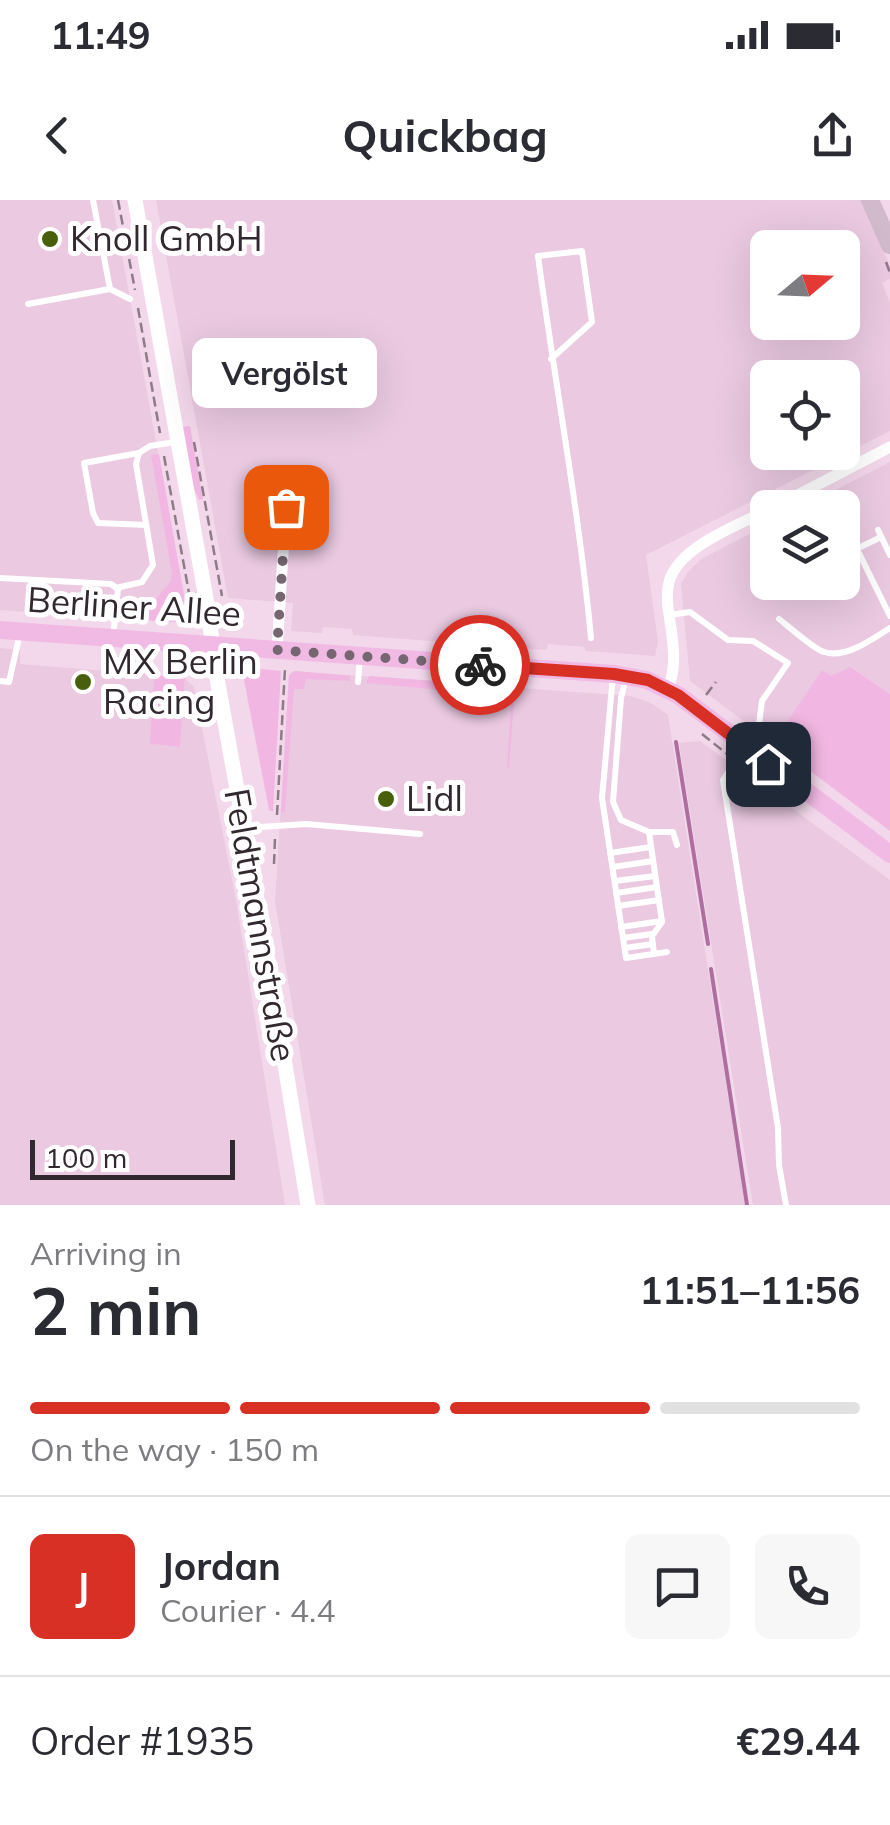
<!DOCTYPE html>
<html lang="en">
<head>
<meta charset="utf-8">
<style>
	:root { --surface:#fff; --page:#f7f7f7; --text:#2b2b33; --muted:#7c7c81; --line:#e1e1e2; --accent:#d93025 }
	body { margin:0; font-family:Mulish,sans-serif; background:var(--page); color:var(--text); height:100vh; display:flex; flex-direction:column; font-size:38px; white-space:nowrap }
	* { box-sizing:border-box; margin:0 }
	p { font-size:32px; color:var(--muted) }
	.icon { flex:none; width:55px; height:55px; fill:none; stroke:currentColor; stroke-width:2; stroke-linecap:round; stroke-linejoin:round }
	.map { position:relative; height:1005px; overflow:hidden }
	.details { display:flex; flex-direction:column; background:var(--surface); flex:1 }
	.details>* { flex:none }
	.needle { width:65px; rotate:71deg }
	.controls { position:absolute; left:750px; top:30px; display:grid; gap:20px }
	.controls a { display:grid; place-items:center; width:110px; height:110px; border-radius:15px; background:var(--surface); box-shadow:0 10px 40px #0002; font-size:50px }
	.scale { position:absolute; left:30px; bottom:25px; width:205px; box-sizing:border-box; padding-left:10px; border:5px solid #32282f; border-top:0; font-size:28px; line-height:35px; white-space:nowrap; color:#32282f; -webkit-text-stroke:8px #fff; paint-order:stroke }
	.pin { position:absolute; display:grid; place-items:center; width:85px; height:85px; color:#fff; margin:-42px; border-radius:20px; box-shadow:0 5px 15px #0006 }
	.courier { position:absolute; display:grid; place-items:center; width:100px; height:100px; margin:-50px; border:8px solid #d93025; border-radius:50%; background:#fff; color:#222; box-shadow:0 2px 12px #0007 }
	.bubble { position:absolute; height:70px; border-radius:15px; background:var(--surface); box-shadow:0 10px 40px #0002; font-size:32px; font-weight:700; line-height:70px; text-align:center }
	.head em { font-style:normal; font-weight:700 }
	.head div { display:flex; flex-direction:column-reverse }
	.head { display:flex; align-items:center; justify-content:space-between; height:170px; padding:0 30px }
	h1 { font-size:65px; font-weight:700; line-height:75px }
	.bar { display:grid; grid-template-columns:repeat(4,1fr); gap:15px 10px; align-content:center; height:120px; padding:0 30px }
	.bar i { height:12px; border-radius:8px; background:var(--line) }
	.bar .active { background:var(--accent) }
	.bar p { grid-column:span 4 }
	.line { display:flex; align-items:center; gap:25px; padding:0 30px; border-top:2px solid var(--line) }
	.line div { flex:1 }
	.round { display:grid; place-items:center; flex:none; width:105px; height:105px; border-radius:15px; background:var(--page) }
	.status { display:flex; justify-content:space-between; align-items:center; height:70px; padding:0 50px; background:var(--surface); direction:ltr }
	.status svg { height:28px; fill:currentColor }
	header { display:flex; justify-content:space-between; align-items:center; height:130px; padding:0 30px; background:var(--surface); font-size:45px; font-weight:700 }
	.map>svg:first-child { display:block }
	.built { fill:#eac9e1; fill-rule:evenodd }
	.green { fill:#f1b7e2 }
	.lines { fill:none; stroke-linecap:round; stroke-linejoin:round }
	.stream { stroke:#ae6e9f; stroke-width:4 }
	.path { stroke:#8d7b87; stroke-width:2.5; stroke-dasharray:10 5; stroke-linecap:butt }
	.service { stroke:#fff; stroke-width:6 }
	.minor { stroke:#fff; stroke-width:11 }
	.tertiary { stroke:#fff; stroke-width:15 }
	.secondary { stroke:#d2bacd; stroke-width:18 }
	.primary { stroke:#f1bae5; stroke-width:18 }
	.done { stroke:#766671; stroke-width:10; stroke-dasharray:0 18 }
	.route { stroke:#d93025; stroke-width:12 }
	.poi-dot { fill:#48600d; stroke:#fff; stroke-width:4 }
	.labels { text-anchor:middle; stroke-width:10; stroke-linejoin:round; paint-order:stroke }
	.poi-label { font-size:35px; fill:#32282f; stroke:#fff; text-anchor:start }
	.street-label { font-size:35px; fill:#32282f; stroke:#fff }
</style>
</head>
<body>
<div class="status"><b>11:49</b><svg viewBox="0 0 49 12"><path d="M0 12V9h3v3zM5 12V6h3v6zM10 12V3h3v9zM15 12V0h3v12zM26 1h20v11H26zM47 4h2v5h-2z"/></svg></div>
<header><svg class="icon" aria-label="back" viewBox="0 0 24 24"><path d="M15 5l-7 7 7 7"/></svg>Quickbag<svg class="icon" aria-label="share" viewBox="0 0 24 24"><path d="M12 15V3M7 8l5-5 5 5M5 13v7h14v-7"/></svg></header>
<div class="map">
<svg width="890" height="1005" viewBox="0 0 890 1005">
	<rect width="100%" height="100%" fill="#f3d8eb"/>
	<g class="built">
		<path d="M0,0h112l74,406 -11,16 -175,-12z"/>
		<path d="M156,0h706l28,66v13l-8,4 8,20v128l-244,124 12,87 -3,14 -69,-5 -2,-4 -36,-3 -1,6 -194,-15 -1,-6 -29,-2 -1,6 -31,-2 2,-28 -65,-5zM768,48h74v74h-74zM768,178h74v74h-74z"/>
		<path d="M890,262v232l-38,-27 -21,10 -9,-6 -49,72 -83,-62 -9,-97 7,-12 13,-13 66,-34 1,57h74v-74l-40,-1z"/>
		<path d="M0,448l20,2v14l134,11 -3,69 29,3 5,-69 9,9 42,213 49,305h-285z"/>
		<path d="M294,471l337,25 20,7 17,12 77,490h-420l-50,-304 14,-226z"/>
		<path d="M700,541l190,139v325h-137l-74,-462z"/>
	</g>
	<g class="green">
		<path d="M190,226l13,73 -4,1 -6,-13 -11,-60z"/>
		<path d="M159,254l27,152 -11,16 -52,-3 1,-16 31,-3 16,-19 1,-8 -21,-118z"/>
		<path d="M851,467l39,27v137l-117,-88 49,-73 9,6z"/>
		<path d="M251,468l30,3 -8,141 -4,-2 -25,-130z"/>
		<path d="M294,471l56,5v5l-44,-2 -2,10h-10l-9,123h-4l8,-137z"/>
		<path d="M154,475l31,3 -5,69 -30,-3z"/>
		<path d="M369,476l146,11 -6,81h-2l4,-64 -5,-8 -140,-13z"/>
	</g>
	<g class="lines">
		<g class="stream">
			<path d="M676,542l32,202"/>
			<path d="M711,769l36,236"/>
		</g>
		<g class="path">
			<path d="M118,0l17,90"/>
			<path d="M886,62l4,11"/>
			<path d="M138,108l22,125"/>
			<path d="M194,242l28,154"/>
			<path d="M164,256l29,159"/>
			<path d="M706,495l10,-13"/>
			<path d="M702,534l25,20"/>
			<path d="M746,568l46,33"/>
			<path d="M277,615l8,-147"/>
			<path d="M274,664l1,-26"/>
		</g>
		<g class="service">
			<path d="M93,0l17,89 20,10"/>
			<path d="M28,104l82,-15"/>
			<path d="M551,159l41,-37 -10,-71 -44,5c17,128 41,254 53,382"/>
			<path d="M139,253l-55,10 9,50 5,10 48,2"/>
			<path d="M878,330l12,25"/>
			<path d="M857,349l33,67"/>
			<path d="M842,356l39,-19"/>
			<path d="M0,378l111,6 7,5 -5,48"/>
			<path d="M116,388l26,-6 11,-17 -17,-101 3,-11 11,-7 25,-4"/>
			<path d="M670,415l20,-3 38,28 25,1 35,22 -26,38 -3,23 -36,56 55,348 1,37 7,40"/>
			<path d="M779,419c9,7 36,31 45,33 22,7 48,-13 66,-24"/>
			<path d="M613,475l-11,123 24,160 41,-6"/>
			<path d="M626,477l-5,21 -8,104 8,18 28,12h24l4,13"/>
			<path d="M0,481l9,1 11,-49"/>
			<path d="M358,482l2,-25"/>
			<path d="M246,628l60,-4 114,10"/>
			<path d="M649,632l13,90 -10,14 2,18"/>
			<path d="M610,653l41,-6"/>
			<path d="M613,667l40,-6"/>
			<path d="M615,681l40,-5"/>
			<path d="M616,693l41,-6"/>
			<path d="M618,706l41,-6"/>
			<path d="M621,727l41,-6"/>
			<path d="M623,738l29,-4"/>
			<path d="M625,748l28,-4"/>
		</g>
		<g class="minor">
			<path d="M773,308l117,-61"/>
			<path d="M277,450l9,-143"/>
			<path d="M668,489c8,-21 6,-39 3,-61 -2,-15 -6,-31 -2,-46 9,-35 69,-57 99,-72"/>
		</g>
		<path class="tertiary" d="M135,0l72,404 11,80 50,277 40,244"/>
		<path class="secondary" d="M870,0l20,45"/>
		<path class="primary" d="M0,430l614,44 33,6 31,15 212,159"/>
	</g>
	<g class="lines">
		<path class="done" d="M286,307l-9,143 203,15"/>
		<path class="route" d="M480,465l134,9 34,6 30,15 90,69"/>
	</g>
	<g class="poi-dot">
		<circle cx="50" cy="39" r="10"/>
		<circle cx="83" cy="482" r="10"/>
		<circle cx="386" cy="599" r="10"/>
	</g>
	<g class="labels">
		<g class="poi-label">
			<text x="70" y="51">Knoll GmbH</text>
			<text x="103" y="474">MX Berlin<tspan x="103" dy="40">Racing</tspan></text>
			<text x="406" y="611">Lidl</text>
		</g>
		<g class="street-label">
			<text transform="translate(134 407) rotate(4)" y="12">Berliner Allee</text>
			<text transform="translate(260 725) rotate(80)" y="12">Feldtmannstraße</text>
		</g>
	</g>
</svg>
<div class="controls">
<a><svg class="needle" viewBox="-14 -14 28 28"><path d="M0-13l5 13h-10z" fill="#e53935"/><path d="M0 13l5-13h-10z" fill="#7c7c81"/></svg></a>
<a><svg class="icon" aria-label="locate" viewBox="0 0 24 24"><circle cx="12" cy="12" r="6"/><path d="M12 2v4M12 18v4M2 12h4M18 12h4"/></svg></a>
<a><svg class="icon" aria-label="layers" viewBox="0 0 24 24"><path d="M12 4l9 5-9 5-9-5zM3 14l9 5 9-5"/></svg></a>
</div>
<div class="scale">100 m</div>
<div class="pin" style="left:286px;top:307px;background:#ea580c"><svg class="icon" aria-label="bag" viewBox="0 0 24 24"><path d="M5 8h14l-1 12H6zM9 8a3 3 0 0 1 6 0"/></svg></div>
<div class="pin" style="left:768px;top:564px;background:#1f2937"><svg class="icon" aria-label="home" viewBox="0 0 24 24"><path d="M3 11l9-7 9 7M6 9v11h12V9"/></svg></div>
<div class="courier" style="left:480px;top:465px"><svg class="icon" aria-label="bike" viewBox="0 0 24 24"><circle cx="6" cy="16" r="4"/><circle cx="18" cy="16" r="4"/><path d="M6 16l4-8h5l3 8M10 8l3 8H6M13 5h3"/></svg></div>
<div class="bubble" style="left:192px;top:138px;width:185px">Vergölst</div>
</div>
<section class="details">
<div class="head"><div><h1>2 min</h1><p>Arriving in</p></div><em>11:51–11:56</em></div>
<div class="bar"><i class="active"></i><i class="active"></i><i class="active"></i><i></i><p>On the way · 150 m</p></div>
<div class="line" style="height:180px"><b class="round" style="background:var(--accent);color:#fff">J</b><div><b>Jordan</b><p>Courier · 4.4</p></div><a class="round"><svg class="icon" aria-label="chat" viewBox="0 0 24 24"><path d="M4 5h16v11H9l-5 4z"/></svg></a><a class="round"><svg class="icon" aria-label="phone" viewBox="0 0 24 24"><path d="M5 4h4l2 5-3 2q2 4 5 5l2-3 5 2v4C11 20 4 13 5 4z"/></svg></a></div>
<div class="line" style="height:130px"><div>Order #1935</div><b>€29.44</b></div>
</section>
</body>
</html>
